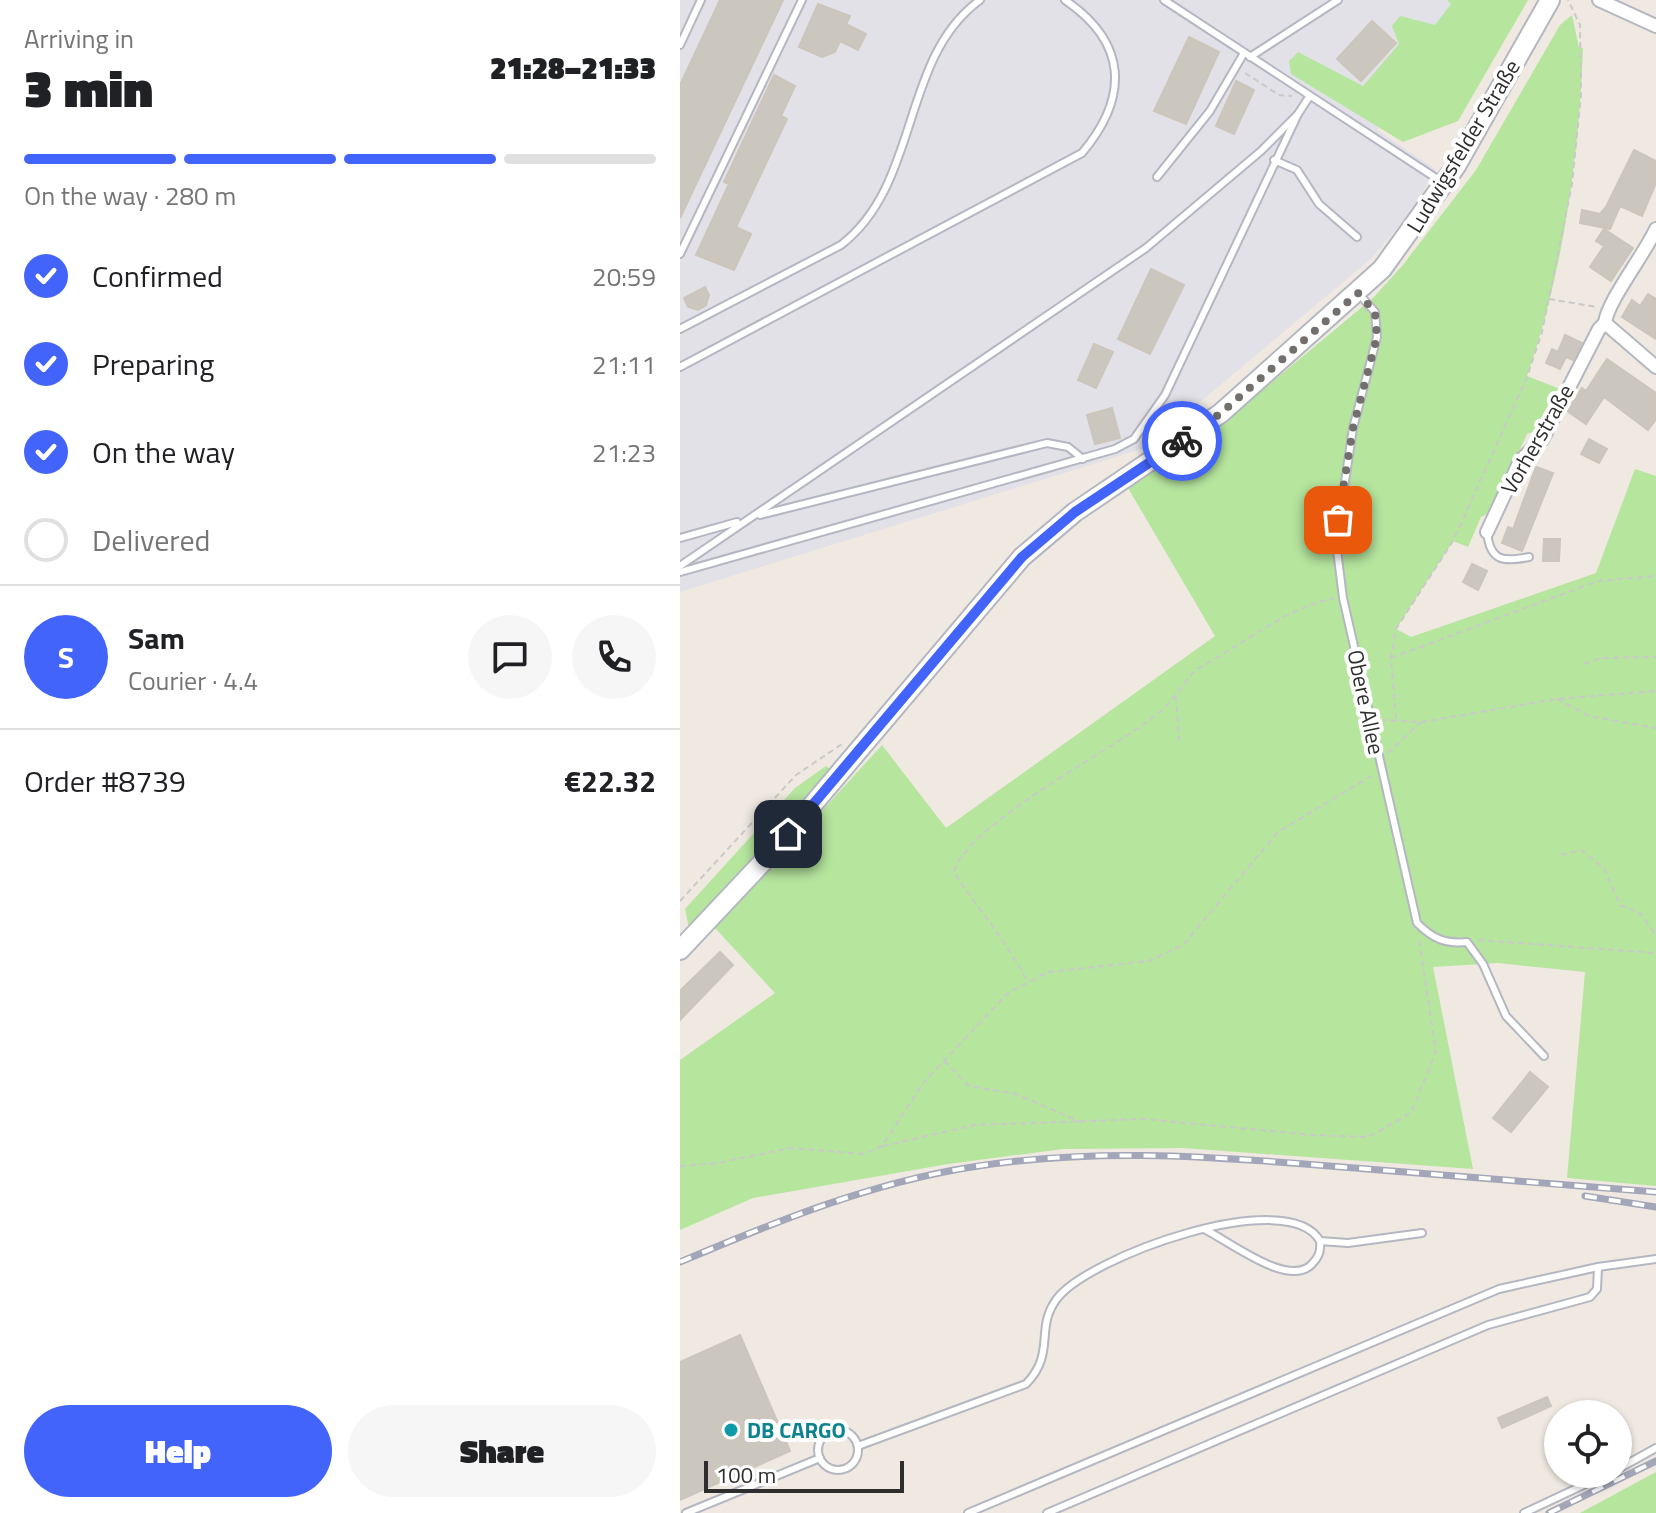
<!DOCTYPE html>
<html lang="en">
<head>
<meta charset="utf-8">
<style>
	:root { --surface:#fff; --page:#f6f6f6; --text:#202124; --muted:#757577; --line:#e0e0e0; --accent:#4264fb }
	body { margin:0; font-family:"Titillium Web",sans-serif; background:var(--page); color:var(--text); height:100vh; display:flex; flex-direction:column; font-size:30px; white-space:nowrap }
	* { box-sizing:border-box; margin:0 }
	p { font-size:26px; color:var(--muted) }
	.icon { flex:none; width:44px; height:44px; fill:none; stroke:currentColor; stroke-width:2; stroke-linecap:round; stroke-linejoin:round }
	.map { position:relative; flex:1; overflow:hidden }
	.details { display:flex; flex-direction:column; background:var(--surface); width:680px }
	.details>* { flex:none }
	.buttons { position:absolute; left:864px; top:1400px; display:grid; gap:16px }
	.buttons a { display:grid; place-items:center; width:88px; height:88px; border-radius:50%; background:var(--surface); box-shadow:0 2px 6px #0004; font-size:40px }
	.scale { position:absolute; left:24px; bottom:20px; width:200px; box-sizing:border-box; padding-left:8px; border:4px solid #2e2e2e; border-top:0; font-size:22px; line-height:28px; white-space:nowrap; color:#2e2e2e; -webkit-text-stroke:6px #fff; paint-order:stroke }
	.pin { position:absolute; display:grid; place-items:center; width:68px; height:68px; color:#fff; margin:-34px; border-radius:16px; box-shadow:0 4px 12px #0006 }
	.courier { position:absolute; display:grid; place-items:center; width:80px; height:80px; margin:-40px; border:6px solid #4264fb; border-radius:50%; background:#fff; color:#222; box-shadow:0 2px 10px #0007 }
	.head em { font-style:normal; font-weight:800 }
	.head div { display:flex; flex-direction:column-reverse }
	.head { display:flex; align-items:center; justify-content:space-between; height:136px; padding:0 24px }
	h1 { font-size:52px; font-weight:800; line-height:60px }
	.bar { display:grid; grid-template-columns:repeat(4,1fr); gap:12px 8px; align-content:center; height:96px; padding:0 24px }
	.bar i { height:10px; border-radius:6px; background:var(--line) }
	.bar .current { background:var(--accent) }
	.bar p { grid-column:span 4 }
	.line { display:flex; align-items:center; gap:20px; padding:0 24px; border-top:2px solid var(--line) }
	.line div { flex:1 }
	.round { display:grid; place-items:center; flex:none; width:84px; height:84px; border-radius:42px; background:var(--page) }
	ol { padding:0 24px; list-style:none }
	li { display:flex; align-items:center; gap:24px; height:88px }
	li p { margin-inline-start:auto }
	li .icon { padding:8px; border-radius:50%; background:var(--accent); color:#fff; stroke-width:4 }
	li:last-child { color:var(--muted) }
	li i { width:44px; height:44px; border:4px solid var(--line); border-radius:50% }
	.button { display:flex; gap:16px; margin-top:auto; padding:16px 24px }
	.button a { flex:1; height:92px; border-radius:48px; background:var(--accent); color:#fff; font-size:32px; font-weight:800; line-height:92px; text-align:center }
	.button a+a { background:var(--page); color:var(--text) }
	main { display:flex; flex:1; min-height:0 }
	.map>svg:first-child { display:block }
	.industrial { fill:#e3e1e8 }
	.green { fill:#b6e59e }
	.building { fill:#cbc7bf; stroke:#cbc5ba; stroke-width:2 }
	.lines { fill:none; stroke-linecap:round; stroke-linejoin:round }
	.lane-casing { stroke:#b4b7c1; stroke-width:10 }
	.street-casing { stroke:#b4b7c1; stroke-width:16 }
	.secondary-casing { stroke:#b4b7c1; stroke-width:22 }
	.path { stroke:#c9c9c9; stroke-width:2; stroke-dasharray:6 4; stroke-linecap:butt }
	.lane { stroke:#fff; stroke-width:6 }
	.street { stroke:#fff; stroke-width:12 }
	.secondary { stroke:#fff; stroke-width:18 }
	.rail-casing { stroke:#a3a6b8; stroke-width:7 }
	.rail { stroke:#fff; stroke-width:4; stroke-dasharray:12; stroke-linecap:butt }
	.done { stroke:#726f6d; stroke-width:8; stroke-dasharray:0 14.4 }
	.route { stroke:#4264fb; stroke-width:10 }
	.culture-dot { fill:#0f9aa8; stroke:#fff; stroke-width:3 }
	.labels { text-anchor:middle; stroke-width:8; stroke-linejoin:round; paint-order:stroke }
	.street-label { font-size:22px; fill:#2e2e2e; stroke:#fff }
	.culture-label { font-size:22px; font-weight:bold; fill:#0d838f; stroke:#fff; text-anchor:start }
</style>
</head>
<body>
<main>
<section class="details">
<div class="head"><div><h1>3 min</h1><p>Arriving in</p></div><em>21:28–21:33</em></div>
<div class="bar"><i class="current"></i><i class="current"></i><i class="current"></i><i></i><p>On the way · 280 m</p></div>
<ol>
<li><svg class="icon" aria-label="check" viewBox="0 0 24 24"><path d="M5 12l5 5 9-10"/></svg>Confirmed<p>20:59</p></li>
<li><svg class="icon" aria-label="check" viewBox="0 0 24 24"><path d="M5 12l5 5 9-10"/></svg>Preparing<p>21:11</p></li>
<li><svg class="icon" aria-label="check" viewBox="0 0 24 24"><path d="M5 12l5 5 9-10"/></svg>On the way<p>21:23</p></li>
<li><i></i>Delivered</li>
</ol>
<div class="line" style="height:144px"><b class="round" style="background:var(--accent);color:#fff">S</b><div><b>Sam</b><p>Courier · 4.4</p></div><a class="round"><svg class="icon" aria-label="chat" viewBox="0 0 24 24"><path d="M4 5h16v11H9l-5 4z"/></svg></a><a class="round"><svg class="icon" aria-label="phone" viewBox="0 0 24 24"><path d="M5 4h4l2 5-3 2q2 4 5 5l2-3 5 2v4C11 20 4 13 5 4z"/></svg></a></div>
<div class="line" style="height:104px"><div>Order #8739</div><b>€22.32</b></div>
<div class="button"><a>Help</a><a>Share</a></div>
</section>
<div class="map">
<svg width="976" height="1513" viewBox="0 0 976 1513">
	<rect width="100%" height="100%" fill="#efe9e1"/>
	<path class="industrial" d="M0,0h787l4,4 -94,126 58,39 -21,39 -42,50 -227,190 -465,144z"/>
	<g class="green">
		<path d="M767,0h81l-70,121 -55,21 -112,-68 -2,-13 9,-9 65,34 36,-42 -7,-18 8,-10 35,9 16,-21z"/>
		<path d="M892,15l7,33h4c-4,110 -20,224 -56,328l33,13 -18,39 -15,6 -36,78 -10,5 -13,30 -15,-6 -57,88 15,8 185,-64 39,-104 21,7v710l-89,-8 18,-206 -87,-9 -65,4 40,202 -290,-21 -120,1 -115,15 -195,34 -73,32v-170l95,-67 -60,-65 167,-183 64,83 269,-192 -87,-148 107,-75 139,-116 28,-31 74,-96 84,-145z"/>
		<path d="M146,766l6,4 -142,163 -5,-24 110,-121z"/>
		<path d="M976,1472v41h-76z"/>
	</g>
	<g class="building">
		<path d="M40,0h63l-103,218v-133z"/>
		<path d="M138,4l32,12 -4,8 20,10 -8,16 -18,-9 -5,11 -13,5 -23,-10z"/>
		<path d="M692,21l24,22 -35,38 -24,-22z"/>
		<path d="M509,37l30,15 -33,72 -32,-13z"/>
		<path d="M94,75l21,11 -14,30 6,3 -51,108 15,7 -17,36 -38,-15 33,-71 -5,-2z"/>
		<path d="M556,81l18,9 -20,44 -18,-8z"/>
		<path d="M954,150l22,11v22l-14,33 -22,-10 -10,23 -30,-6 2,-13 18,4 6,-7z"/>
		<path d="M924,229l29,19 -22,33 -21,-14 14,-21 -8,-5z"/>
		<path d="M471,269l33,16 -34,69 -32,-15z"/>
		<path d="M25,287l4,8 -3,10 -8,5 -10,-3 -4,-9z"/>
		<path d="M968,294l8,5v40l-34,-22 10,-17 8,6z"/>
		<path d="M885,335l17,8 -9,17 -7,-3 -6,12 -14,-6 6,-14 6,3z"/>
		<path d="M414,344l19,8 -17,36 -18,-8z"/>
		<path d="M927,359l49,34v26l-8,11 -44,-33 -18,27 -19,-13 15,-23 4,3z"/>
		<path d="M432,408l8,30 -25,6 -8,-29z"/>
		<path d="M909,439l18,10 -8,14 -18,-9z"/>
		<path d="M856,467l17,6 -31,78 -20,-8 6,-16 5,2z"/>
		<path d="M864,539h16l-1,22h-16z"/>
		<path d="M792,564l15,7 -9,19 -15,-8z"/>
		<path d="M40,952l13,13 -53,55v-29z"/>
		<path d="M850,1072l18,15 -37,45 -18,-14z"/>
		<path d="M60,1335l50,116 -110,49v-138z"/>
		<path d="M867,1397l4,9 -49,22 -4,-10z"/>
	</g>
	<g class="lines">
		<g class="lane-casing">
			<g id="lane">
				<path d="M484,0l278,182"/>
				<path d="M0,45l21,-45"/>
				<path d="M570,57l88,-57"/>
				<path d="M594,160l23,10 22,34 38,33"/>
				<path d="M477,177l53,-66 34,-58"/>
				<path d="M0,254l122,-254"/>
				<path d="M678,293l17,19 2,25 -24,91 -17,114 7,56 74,325c16,16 28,21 50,19l16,22 23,52 38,40"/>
				<path d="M0,329l161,-84c80,-62 59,-187 139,-245"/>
				<path d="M0,367l402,-214c47,-56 46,-110 -17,-153"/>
				<path d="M80,515l287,-72 21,4 15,12"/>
				<path d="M807,532c3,30 17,30 42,25"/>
				<path d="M0,538l57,-16"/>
				<path d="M0,566l466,-318 115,-97 37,-37 11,-17"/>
				<path d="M0,572l435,-123 19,-10 31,-44 133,-281"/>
				<path d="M524,1229c25,12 85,60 108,35 7,-7 9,-13 8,-23"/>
				<circle cx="158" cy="1450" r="20"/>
				<path d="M178,1446l168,-62c30,-31 9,-55 30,-84 30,-43 233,-116 264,-59l28,2 74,-10"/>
				<path d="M938,1469l38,-21"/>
				<path d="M6,1513l134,-55"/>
				<path d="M288,1513l531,-224 99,-22 58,-8"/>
				<path d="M367,1513l441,-188 102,-28 7,-8 1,-22"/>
				<path d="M844,1513l83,-39"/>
			</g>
		</g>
		<g class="street-casing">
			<g id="street">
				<path d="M919,0l57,26"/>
				<path d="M925,323c2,-21 39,-68 51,-94"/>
				<path d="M807,532l33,-71 23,-23 56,-109 6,-6 51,44"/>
			</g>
		</g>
		<g class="secondary-casing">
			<path id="secondary" d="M0,950l96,-102 246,-291 53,-45 146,-99 161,-144 74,-103 94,-166"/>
		</g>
		<g class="path">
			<path d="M565,73l34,22 13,1"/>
			<path d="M869,299l48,8"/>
			<path d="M711,658l207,-77 58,-5"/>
			<path d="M904,664l17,-6 55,-1"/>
			<path d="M496,696l3,45"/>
			<path d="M877,699l32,17 67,12"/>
			<path d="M716,719l-5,-61 5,-29 57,-88 74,-164 15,-45 30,-148 9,-89 -1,-70 -12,-25"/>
			<path d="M701,720l41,2 134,-23 100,-8"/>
			<path d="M708,753l33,-31"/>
			<path d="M881,855l20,-5 23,18 16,37 20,8 16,22"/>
			<path d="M0,901l116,-126 46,-31"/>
			<path d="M798,940l178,13"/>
			<path d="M346,979c-20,-38 -48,-71 -72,-106 9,-45 148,-118 190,-149 11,-8 22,-17 31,-28 8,-9 14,-22 24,-28 43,-23 87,-60 135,-70"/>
			<path d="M264,1061l25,25 47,8 65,28"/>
			<path d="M203,1146l92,-21 169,-6 168,16 56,2 43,-24 25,-61 -17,-113"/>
			<path d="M0,1166l38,-3 72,-15 74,6 18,-8 42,-64 84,-89 40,-21 101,-11 34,-16 95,-113 95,-57"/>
		</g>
		<use href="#lane" class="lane"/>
		<use href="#street" class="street"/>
		<use href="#secondary" class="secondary"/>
		<g class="rail-casing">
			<g id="rail">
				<path d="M905,1196l71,11"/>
				<path d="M0,1262c88,-37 175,-73 269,-91 131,-25 261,-15 393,-4 105,8 209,17 314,25"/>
				<path d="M869,1513l107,-52"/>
			</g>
		</g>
		<use href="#rail" class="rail"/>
	</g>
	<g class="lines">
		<path class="done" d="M502,441l39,-28 137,-120 17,19 2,25 -24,91 -15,92"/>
		<path class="route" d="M108,834l234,-277 53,-45 107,-71"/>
	</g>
	<circle class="culture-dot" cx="51" cy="1430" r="8"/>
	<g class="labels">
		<g class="street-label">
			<text transform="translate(783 146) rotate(-59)" y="8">Ludwigsfelder Straße</text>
			<text transform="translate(857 439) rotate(-60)" y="8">Vorherstraße</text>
			<text transform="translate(686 702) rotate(78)" y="8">Obere Allee</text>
		</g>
		<g class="culture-label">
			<text x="67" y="1438">DB CARGO</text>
		</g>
	</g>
</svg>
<div class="buttons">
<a><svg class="icon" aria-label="locate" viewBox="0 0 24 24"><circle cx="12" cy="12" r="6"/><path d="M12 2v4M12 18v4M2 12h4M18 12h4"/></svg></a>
</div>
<div class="scale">100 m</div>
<div class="pin" style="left:658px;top:520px;background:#ea580c"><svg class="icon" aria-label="bag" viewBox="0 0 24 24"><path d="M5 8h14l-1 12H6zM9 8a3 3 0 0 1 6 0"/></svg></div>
<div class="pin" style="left:108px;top:834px;background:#1f2937"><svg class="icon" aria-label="home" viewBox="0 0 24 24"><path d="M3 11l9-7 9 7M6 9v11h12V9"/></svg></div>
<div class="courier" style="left:502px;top:441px"><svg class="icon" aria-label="bike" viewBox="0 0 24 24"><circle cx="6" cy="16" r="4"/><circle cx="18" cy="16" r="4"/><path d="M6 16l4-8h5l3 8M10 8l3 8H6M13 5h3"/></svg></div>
</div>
</main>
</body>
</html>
